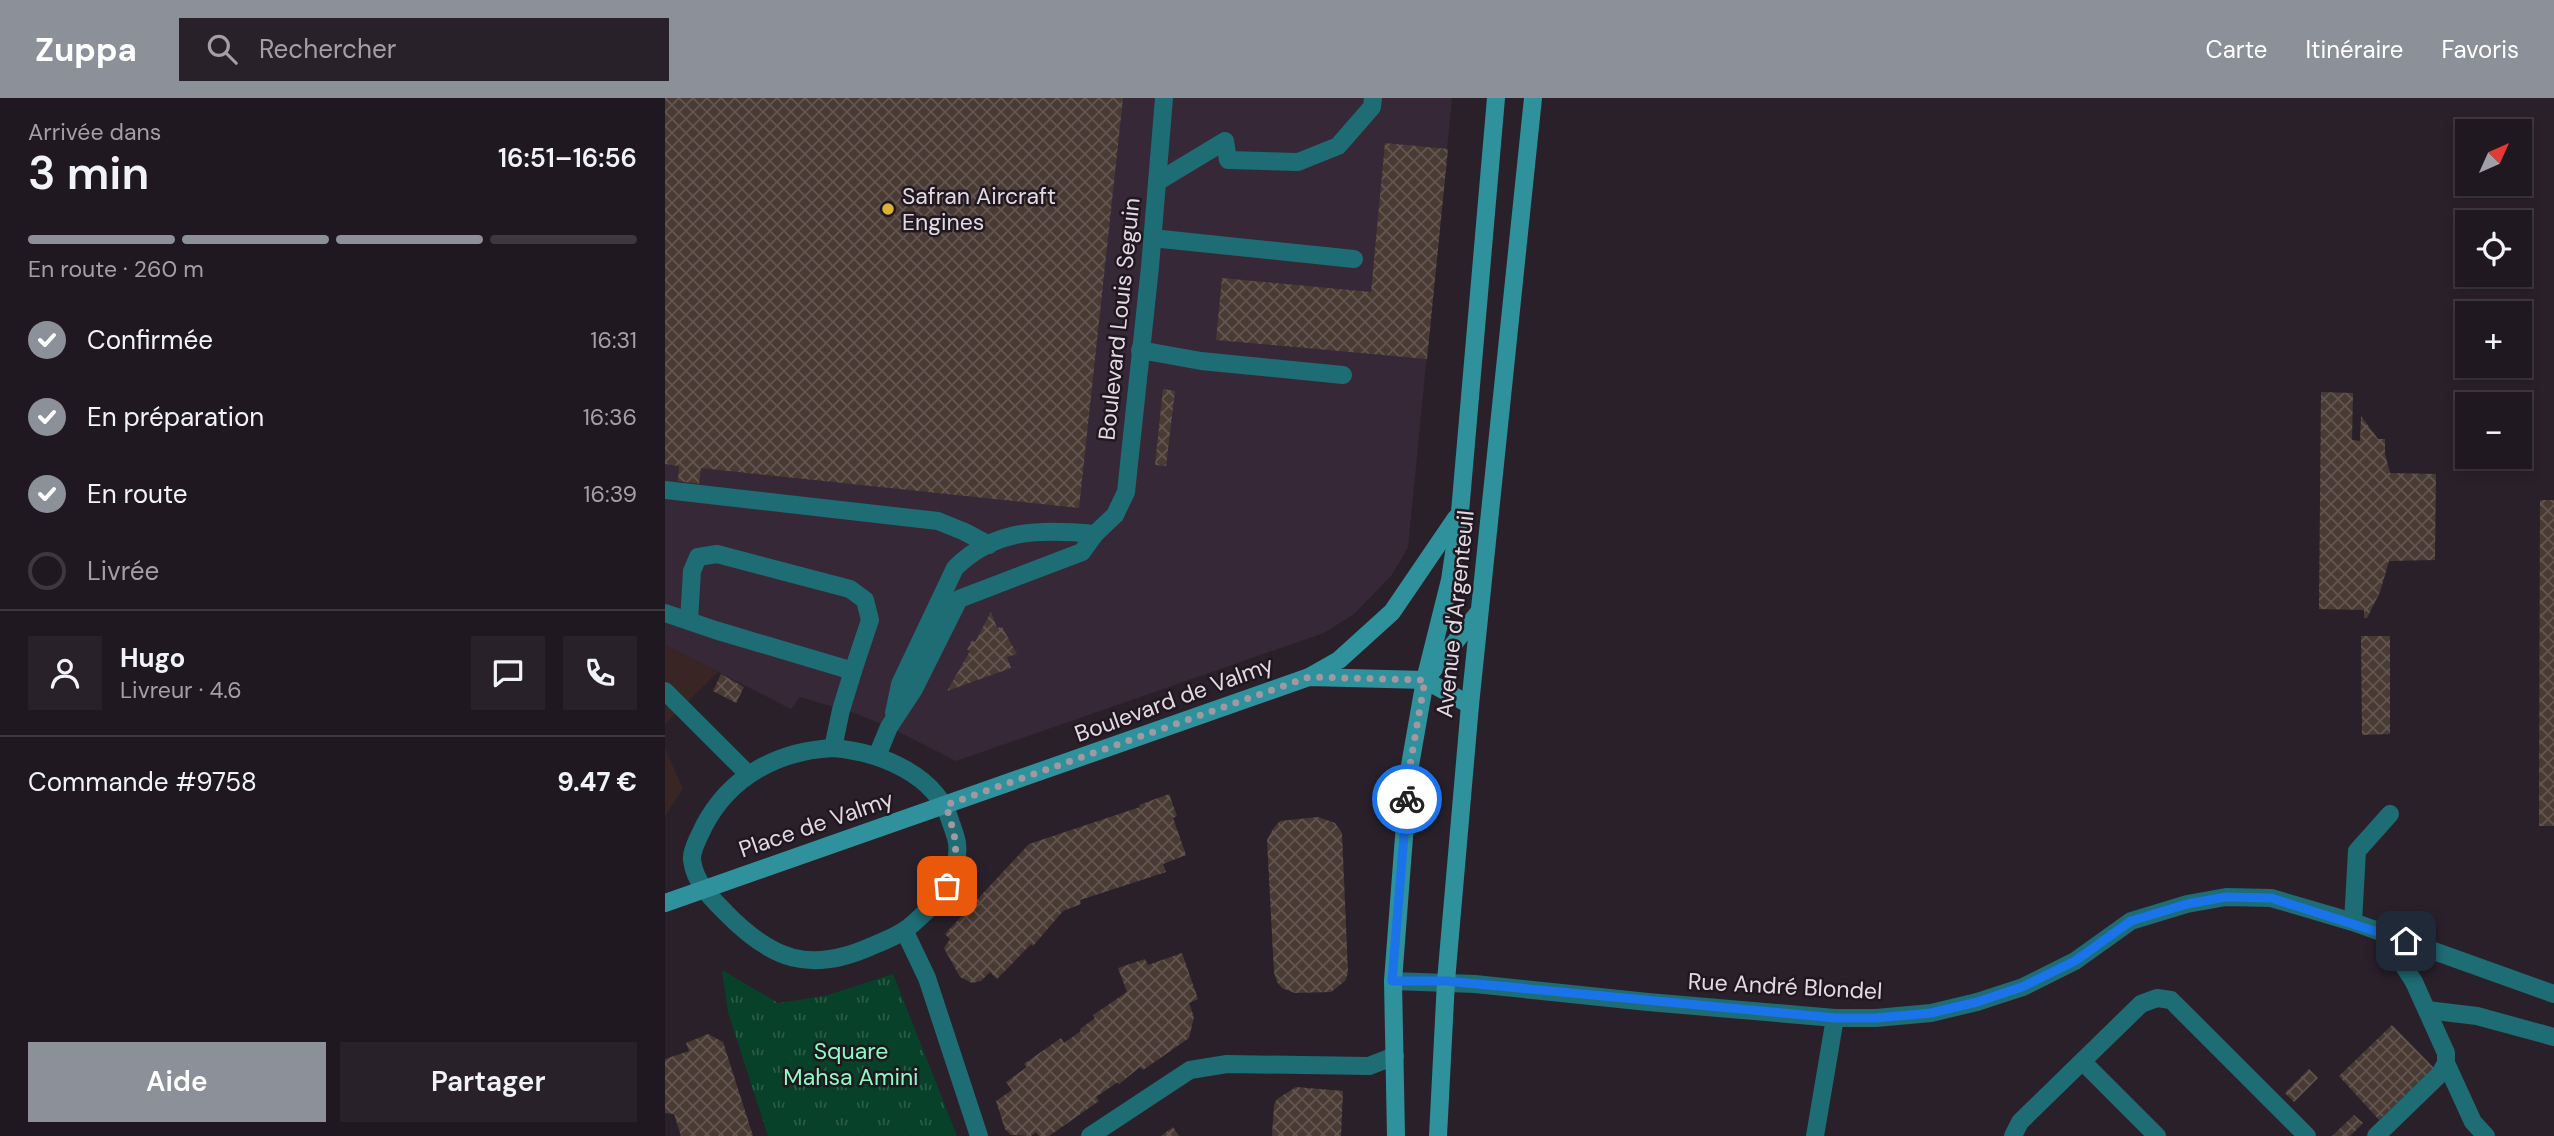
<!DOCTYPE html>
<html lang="fr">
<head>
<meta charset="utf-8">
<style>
	:root { --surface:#201820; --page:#282129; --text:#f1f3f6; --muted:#a2a0a5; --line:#3d373e; --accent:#8c9099 }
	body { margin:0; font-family:"DM Sans",sans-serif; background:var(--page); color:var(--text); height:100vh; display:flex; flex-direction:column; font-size:26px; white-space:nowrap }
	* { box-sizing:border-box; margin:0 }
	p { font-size:23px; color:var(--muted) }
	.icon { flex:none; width:38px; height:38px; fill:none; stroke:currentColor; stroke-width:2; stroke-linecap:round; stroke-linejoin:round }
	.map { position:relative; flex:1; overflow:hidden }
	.side { display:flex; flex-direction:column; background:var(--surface); width:665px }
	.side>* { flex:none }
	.needle { width:46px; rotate:45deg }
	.fabs { position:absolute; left:1790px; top:21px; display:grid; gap:14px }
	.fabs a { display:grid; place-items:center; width:77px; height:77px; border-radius:0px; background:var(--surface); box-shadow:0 4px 10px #0003,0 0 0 2px var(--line); font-size:35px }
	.pin { position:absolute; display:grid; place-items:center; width:60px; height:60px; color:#fff; margin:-30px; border-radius:14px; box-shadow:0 4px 10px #0006 }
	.courier { position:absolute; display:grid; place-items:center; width:70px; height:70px; margin:-35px; border:5px solid #1a73e8; border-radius:50%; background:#fff; color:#222; box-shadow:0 2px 9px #0007 }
	.summary em { font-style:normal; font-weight:600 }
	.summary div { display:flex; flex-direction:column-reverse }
	.summary { display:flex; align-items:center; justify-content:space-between; height:119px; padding:0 28px }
	h1 { font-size:46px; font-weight:600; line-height:52px }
	.bar { display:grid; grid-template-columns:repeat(4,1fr); gap:10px 7px; align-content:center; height:84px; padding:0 28px }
	.bar i { height:9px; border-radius:5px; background:var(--line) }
	.bar .selected { background:var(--accent) }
	.bar p { grid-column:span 4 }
	.line { display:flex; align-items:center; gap:18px; padding:0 28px; border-top:2px solid var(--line) }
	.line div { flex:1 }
	.round { display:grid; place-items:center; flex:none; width:74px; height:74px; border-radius:0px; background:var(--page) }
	ol { padding:0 28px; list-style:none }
	li { display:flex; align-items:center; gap:21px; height:77px }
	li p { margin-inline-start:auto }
	li .icon { padding:7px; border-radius:50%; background:var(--accent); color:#fff; stroke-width:4 }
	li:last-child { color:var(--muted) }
	li i { width:38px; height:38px; border:4px solid var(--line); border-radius:50% }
	.button { display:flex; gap:14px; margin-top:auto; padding:14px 28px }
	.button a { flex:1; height:80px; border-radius:0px; background:var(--accent); color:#fff; font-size:28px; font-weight:600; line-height:80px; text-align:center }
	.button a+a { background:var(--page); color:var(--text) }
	header { display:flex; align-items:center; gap:42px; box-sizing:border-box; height:98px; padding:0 35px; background:var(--accent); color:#fff }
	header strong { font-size:33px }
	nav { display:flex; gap:38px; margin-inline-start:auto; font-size:24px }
	.search { width:490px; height:63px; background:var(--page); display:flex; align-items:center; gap:18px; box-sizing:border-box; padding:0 24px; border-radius:0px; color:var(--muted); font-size:26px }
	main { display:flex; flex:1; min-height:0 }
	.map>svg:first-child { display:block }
	.commercial { fill:#392524 }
	.built { fill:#362836 }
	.park { fill:url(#park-tufts) }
	.building { fill:url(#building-cross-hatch) }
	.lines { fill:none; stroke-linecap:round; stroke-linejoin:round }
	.service { stroke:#1e6c74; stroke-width:18 }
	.pedestrian { stroke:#1e6c74; stroke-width:18 }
	.minor { stroke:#1e6c74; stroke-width:18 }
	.secondary { stroke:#2f919b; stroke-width:18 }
	.done { stroke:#a199a1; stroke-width:7; stroke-dasharray:0 12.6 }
	.route { stroke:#1a73e8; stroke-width:9 }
	.poi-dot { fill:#d9b434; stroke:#211720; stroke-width:2.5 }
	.labels { text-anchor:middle; stroke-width:5; stroke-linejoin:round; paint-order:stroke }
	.poi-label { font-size:23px; fill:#e1dae1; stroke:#211720; text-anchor:start }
	.street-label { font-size:23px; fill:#e1dae1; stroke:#211720 }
	.park-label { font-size:23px; fill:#8afcc1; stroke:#211720 }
</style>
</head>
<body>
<header>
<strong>Zuppa</strong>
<div class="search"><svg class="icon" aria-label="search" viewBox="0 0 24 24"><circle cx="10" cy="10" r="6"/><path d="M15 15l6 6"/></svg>Rechercher</div>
<nav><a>Carte</a><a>Itinéraire</a><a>Favoris</a></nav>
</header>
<main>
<section class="side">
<div class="summary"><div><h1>3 min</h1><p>Arrivée dans</p></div><em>16:51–16:56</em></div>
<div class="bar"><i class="selected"></i><i class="selected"></i><i class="selected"></i><i></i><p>En route · 260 m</p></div>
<ol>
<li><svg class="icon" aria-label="check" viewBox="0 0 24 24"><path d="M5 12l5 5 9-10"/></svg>Confirmée<p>16:31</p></li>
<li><svg class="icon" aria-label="check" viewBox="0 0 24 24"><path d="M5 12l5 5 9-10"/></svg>En préparation<p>16:36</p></li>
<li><svg class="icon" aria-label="check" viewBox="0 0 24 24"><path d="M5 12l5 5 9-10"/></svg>En route<p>16:39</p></li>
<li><i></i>Livrée</li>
</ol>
<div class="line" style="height:126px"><a class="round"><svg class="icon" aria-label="person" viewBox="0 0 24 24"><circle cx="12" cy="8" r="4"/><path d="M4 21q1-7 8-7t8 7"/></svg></a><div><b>Hugo</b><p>Livreur · 4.6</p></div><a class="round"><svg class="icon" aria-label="chat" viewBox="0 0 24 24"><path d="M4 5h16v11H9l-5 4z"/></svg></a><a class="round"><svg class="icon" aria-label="phone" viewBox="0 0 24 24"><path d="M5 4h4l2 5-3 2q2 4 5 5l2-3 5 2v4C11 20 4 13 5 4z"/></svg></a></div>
<div class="line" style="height:91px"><div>Commande #9758</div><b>9.47 €</b></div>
<div class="button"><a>Aide</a><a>Partager</a></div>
</section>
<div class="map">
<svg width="1889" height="1038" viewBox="0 0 1889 1038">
	<defs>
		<pattern id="park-tufts" width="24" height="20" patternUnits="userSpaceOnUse" patternTransform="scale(1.75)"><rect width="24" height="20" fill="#074129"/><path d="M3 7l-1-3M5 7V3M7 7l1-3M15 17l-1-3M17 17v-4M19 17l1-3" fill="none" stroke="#2b5c48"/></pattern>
		<pattern id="building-cross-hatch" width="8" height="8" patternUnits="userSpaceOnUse" patternTransform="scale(1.75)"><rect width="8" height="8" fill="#493a33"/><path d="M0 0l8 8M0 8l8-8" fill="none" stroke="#635650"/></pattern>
	</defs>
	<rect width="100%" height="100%" fill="#2a202a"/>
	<g class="commercial">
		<path d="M0,547l53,27 -53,52z"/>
		<path d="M0,650l18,41 -18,27z"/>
	</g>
	<path class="built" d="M0,0h787l-44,450 -17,28 -37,38 -30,19 -368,128 -67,-34 -32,-13 -57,-17 -9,12 -126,-64z"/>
	<path class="park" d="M57,872l56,33 47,-7 68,-22 64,162h-189l-40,-124z"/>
	<g class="building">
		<path d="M0,0h458l-44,410 -378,-40 -2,16 -21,-3 1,-15 -14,-2z"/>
		<path d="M720,45l63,6 -21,210 -211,-19 6,-62 149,14z"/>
		<path d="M498,291l12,2 -9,75 -11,-1z"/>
		<path d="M1656,294l32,1 -1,47 8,1 1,-25 17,23h7v15l5,19 46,1 -1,86 -46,1 -9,31 -13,26h-3v-8l-45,-1z"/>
		<path d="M1875,402h14v326h-15z"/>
		<path d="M326,514l6,16 5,-1 15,27 -10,3 4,11 -64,23 23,-40 -3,-1 5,-10 3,2z"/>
		<path d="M1696,538h29v98l-28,1z"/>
		<path d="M56,576l23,13 -8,16 -23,-12z"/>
		<path d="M504,696l8,22 -4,2 13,37 -23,9 3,8 -86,28 1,4 -18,7 -30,35 -2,-2 -34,35 -7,-7 -9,9 -9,2 -12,-6 -16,-29 6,-9 -5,-5 84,-90 111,-37 -1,-2z"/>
		<path d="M653,719l17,6 7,10 6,140 -3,8 -14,11 -36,1 -13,-5 -5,-6 -3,-10 -7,-132 6,-11 7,-8z"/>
		<path d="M517,855l16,46 -9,4 5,14 -5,21 -46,32 -3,-3 -21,17 -1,-2 -22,15 3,4 -50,35h-10l-3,-4 -5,4 -20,-1 -6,-6 -9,-28 16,-11 -6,-8 21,-15 -3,-3 37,-26 3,5 17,-12 -1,-2 15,-11 -2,-3 34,-23 -9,-24 27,-9 3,6z"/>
		<path d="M1727,927l42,43 -55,52 -40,-44z"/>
		<path d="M43,936l15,8 30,94h-72l-7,-22 -9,-1v-54l24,-8 -3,-8z"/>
		<path d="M1644,971l9,9 -24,24 -9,-9z"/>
		<path d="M631,989l47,4 -2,45h-69l2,-31 3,-6z"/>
		<path d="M1689,1017l9,8 -13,13h-18z"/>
		<path d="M508,1029l6,9h-18z"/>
	</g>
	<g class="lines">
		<g class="service">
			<path d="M492,84l68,-41 3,19 70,2 40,-16 34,-39 1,-9"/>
			<path d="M487,140l202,21"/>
			<path d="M475,252l61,11 142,14"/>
			<path d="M0,392l273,31 27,11 24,13"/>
			<path d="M0,515l50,17 138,41 -12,39 -8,38"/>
			<path d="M24,523l3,-50 6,-14 19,-3 133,35 15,11 5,20 -17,51"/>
			<path d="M0,593l83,83"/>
			<path d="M229,615l6,-29 55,-116c40,-40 87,-39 140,-34"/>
			<path d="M212,658l12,-29 25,-38 45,-90 123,-47 13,-18 20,-19 11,-23 24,-225 14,-169"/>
			<path d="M1749,884l32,71v10l27,59 13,14"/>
			<path d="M1762,912l50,6 77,21"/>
			<path d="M1418,964l74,74"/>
			<path d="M1348,1038l7,-14 121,-118 16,-6 14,2 136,136"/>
			<path d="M1711,1038l64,-62 6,-11"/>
		</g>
		<path class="pedestrian" d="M425,1038l100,-66 37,-6 142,2 26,-10"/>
		<g class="minor">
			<path d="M168,650c46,4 104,26 118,75 2,6 5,13 6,20 4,30 -19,59 -40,77 -13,13 -28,19 -45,26 -62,28 -100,14 -146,-33 -15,-15 -31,-30 -34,-53 -1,-10 8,-25 12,-34 26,-50 74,-75 129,-78z"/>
			<path d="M1688,824l4,-71 33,-37"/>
			<path d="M240,834l22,46 52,158"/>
			<path d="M1717,834l32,50"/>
			<path d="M728,883l82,3 173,18 187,16h41l55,-5 46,-11 46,-15 52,-26 56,-40 56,-17 39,-7 45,1 82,24 201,72"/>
			<path d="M1150,1038l20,-118"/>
		</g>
		<g class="secondary">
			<path d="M764,577l50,-63"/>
			<path d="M644,579l30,-17 53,-48 64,-94"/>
			<path d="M0,805l644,-226 116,3 45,25"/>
			<path d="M731,1038l-3,-155 16,-210 16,-91 25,-100 10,-68 36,-414"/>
			<path d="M773,1038l8,-155 24,-276 63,-607"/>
		</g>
	</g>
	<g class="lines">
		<path class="done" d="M282,788c13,-39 10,-42 -1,-81l363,-128 116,3 -16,91 -2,28"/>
		<path class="route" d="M742,701l-15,182h54l389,37h41l55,-5 46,-11 45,-15 53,-26 56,-40 56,-17 39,-7 45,1 135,43"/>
	</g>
	<circle class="poi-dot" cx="223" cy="111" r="7"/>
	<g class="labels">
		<g class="poi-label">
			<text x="237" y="106">Safran Aircraft<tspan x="237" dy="26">Engines</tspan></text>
		</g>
		<g class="street-label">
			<text transform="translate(454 221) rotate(-84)" y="8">Boulevard Louis Seguin</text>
			<text transform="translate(790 516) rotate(-84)" y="8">Avenue d'Argenteuil</text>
			<text transform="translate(509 601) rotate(-20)" y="8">Boulevard de Valmy</text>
			<text transform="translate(151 726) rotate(-19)" y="8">Place de Valmy</text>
			<text transform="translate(1120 888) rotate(3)" y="8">Rue André Blondel</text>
		</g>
		<g class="park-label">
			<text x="186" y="961">Square<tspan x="186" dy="26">Mahsa Amini</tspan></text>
		</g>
	</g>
</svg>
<div class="fabs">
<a><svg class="needle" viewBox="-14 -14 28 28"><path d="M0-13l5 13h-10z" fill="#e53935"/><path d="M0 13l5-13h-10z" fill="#a2a0a5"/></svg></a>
<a><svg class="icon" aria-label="locate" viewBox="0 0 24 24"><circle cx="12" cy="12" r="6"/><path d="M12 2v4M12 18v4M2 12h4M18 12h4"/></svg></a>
<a>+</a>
<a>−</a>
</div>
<div class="pin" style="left:282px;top:788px;background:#ea580c"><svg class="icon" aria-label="bag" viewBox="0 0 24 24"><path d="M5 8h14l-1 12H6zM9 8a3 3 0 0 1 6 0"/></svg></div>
<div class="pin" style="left:1741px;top:843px;background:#1f2937"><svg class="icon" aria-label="home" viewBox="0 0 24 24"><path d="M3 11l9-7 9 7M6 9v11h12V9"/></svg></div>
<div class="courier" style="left:742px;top:701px"><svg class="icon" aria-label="bike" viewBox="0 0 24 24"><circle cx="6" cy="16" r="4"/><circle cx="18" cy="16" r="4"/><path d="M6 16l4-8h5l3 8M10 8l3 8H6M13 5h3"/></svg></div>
</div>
</main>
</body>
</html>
